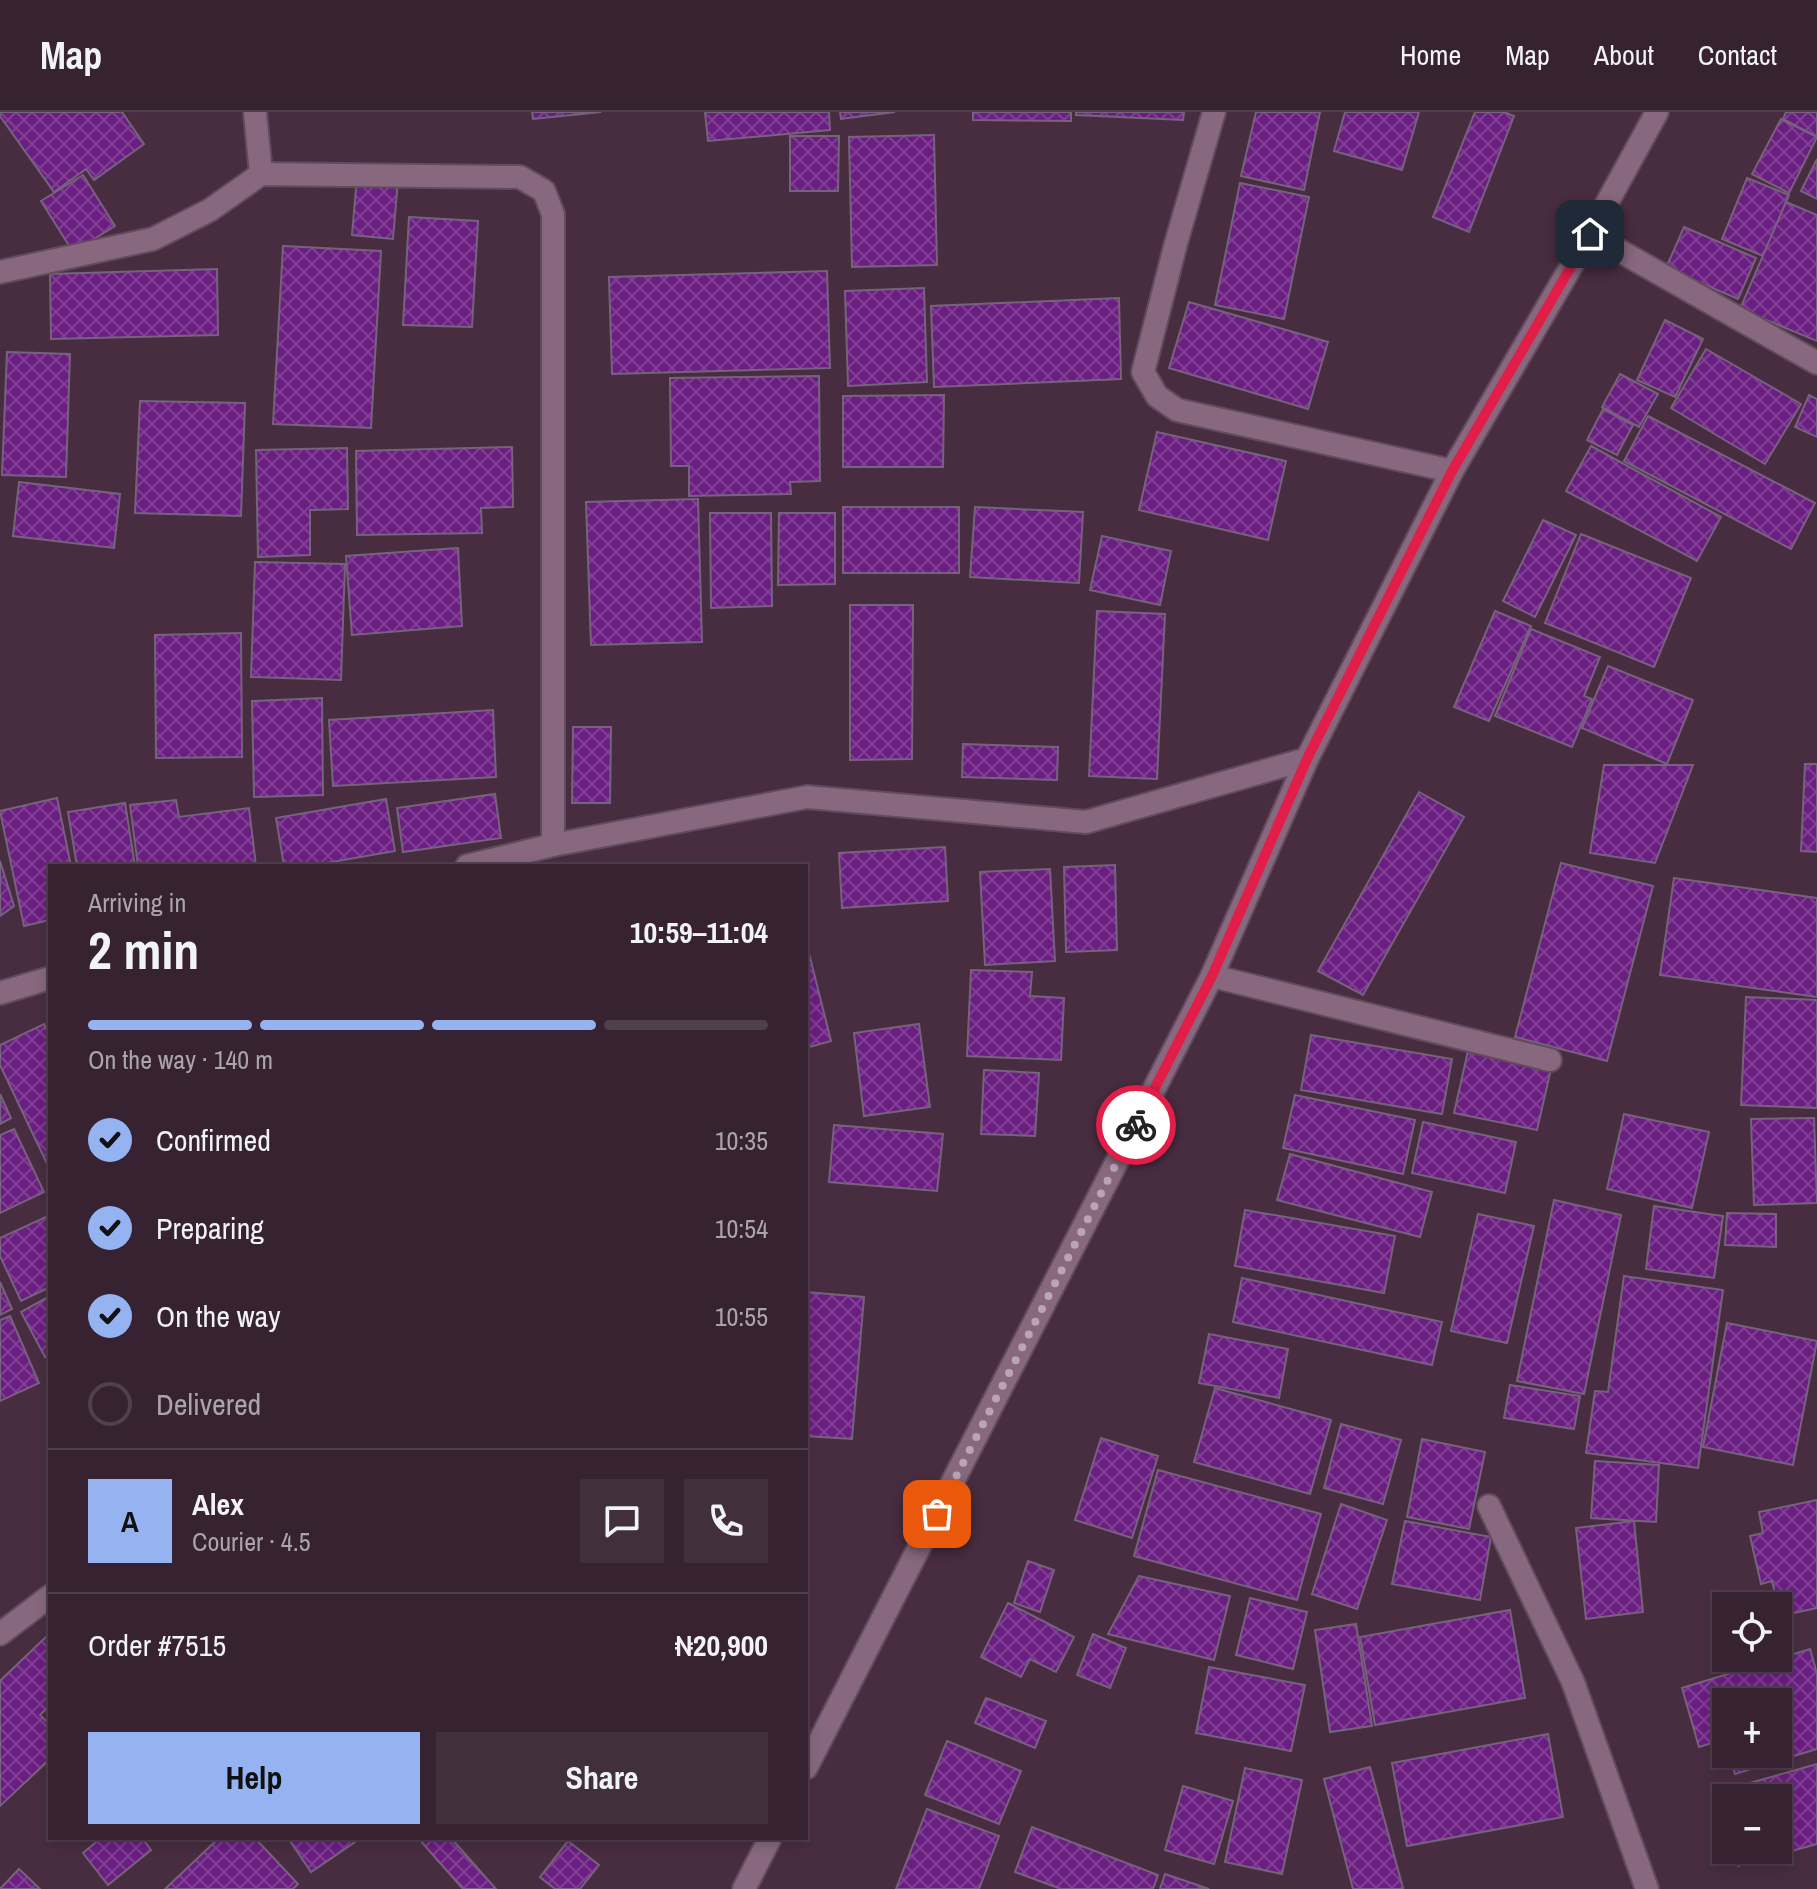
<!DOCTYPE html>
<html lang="en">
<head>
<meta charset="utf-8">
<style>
	:root { --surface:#362231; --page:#412f3d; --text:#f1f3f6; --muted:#aaa4ab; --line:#503f4d; --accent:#95b2f1 }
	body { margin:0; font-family:"Archivo Narrow",sans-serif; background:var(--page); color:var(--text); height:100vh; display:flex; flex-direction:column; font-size:30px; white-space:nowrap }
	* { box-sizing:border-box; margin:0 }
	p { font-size:26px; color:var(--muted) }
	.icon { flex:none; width:44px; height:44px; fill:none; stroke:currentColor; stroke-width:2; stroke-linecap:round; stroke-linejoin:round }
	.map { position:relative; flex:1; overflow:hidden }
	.side { position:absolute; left:48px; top:752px; width:760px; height:976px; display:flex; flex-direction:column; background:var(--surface); border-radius:0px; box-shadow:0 4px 12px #0003,0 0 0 2px var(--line) }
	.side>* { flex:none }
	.fabs { position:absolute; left:1712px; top:1480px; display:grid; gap:16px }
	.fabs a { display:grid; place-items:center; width:80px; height:80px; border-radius:0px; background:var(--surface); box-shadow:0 4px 12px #0003,0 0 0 2px var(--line); font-size:40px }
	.pin { position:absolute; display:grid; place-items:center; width:68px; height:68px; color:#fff; margin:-34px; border-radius:16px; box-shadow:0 4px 12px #0006 }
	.courier { position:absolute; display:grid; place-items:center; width:80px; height:80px; margin:-40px; border:6px solid #e11d48; border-radius:50%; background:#fff; color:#222; box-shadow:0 2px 10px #0007 }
	.headline em { font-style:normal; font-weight:800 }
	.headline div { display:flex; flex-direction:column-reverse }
	.headline { display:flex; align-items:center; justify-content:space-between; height:136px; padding:0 40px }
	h1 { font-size:52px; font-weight:800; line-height:60px }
	.bar { display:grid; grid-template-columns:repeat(4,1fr); gap:12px 8px; align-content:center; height:96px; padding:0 40px }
	.bar i { height:10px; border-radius:6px; background:var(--line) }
	.bar .active { background:var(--accent) }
	.bar p { grid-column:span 4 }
	.line { display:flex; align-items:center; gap:20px; padding:0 40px; border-top:2px solid var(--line) }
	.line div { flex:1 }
	.round { display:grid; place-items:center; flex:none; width:84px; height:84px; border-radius:0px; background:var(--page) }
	ol { padding:0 40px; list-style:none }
	li { display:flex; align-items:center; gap:24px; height:88px }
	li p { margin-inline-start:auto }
	li .icon { padding:8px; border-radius:50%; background:var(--accent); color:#111; stroke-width:4 }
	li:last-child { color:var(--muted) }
	li i { width:44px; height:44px; border:4px solid var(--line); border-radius:50% }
	.cta { display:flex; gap:16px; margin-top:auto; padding:16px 40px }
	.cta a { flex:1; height:92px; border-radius:0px; background:var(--accent); color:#111; font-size:32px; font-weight:800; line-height:92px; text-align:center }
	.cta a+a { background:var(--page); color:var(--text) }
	header { display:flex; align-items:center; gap:48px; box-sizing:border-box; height:112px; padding:0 40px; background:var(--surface); border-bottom:2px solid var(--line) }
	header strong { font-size:38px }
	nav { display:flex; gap:44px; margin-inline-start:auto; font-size:28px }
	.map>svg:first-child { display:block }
	.building { fill:url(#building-cross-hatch); stroke:#77627e; stroke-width:2 }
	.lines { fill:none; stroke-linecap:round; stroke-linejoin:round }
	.minor-casing { stroke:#624b5c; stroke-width:26 }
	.minor { stroke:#87687e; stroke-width:22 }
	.done { stroke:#baa5b5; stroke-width:8; stroke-dasharray:0 14.4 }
	.route { stroke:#e11d48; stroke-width:10 }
</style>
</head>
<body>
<header>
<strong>Map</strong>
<nav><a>Home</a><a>Map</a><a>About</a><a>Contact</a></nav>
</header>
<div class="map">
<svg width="1817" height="1777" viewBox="0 0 1817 1777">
	<defs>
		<pattern id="building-cross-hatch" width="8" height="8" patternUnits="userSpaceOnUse" patternTransform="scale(2)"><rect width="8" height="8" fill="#6a1e81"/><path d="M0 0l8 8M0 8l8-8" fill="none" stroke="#803f93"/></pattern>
	</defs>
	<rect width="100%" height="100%" fill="#482d41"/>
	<g class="building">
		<path d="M0,0h122l22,32 -50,36 -8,-11 -32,23 -54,-76z"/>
		<path d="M532,0h69l-68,7z"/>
		<path d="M705,0h124l1,18 -122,11z"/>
		<path d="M840,0h55l-54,7z"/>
		<path d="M973,0h98v9l-98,-1z"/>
		<path d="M1076,0h108l-1,8 -107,-5z"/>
		<path d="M1256,0h64l-16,78 -63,-14z"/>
		<path d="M1345,0h74l-17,58 -68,-19z"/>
		<path d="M1475,0h29l10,4 -45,116 -36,-15z"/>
		<path d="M1786,0h31v25l-34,-18z"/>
		<path d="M1781,7l36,18 -28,56 -37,-19z"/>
		<path d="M934,23l3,130 -85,2 -3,-130z"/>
		<path d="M790,24h49l-1,55h-48z"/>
		<path d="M1817,47v40l-16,-8z"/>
		<path d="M83,63l32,51 -42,26 -32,-51z"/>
		<path d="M357,65l41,3 -5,59 -41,-4z"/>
		<path d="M1747,66l42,17 -26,61 -41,-17z"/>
		<path d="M1240,71l69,14 -25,122 -69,-14z"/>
		<path d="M1786,90l31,13v126l-77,-32z"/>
		<path d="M409,105l69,4 -6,106 -69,-2z"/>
		<path d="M1684,115l72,31 -18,41 -72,-31z"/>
		<path d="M283,134l98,5 -10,177 -98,-4z"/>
		<path d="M217,157l1,66 -167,4 -1,-65z"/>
		<path d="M827,159l3,97 -218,6 -3,-97z"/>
		<path d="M924,176l3,94 -79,4 -3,-95z"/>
		<path d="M1119,186l2,81 -187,8 -3,-81z"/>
		<path d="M1189,190l139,40 -20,67 -139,-41z"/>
		<path d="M1665,208l38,19 -28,58 -38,-17z"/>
		<path d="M1706,237l95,55 -36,60 -94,-56z"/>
		<path d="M7,240l63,2 -4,123 -64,-2z"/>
		<path d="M1620,262l38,20 -19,33 -37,-20z"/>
		<path d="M819,264l1,105 -30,1 1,12 -102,2v-30h-18l-1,-88z"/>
		<path d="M944,283l-1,72h-100v-71z"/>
		<path d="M1809,283l8,4v38l-22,-10z"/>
		<path d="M140,289l105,2 -4,113 -106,-3z"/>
		<path d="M1603,297l30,16 -16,30 -30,-15z"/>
		<path d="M1648,304l167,87 -24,46 -167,-88z"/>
		<path d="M1157,320l129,29 -18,79 -129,-30z"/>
		<path d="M1591,334l130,71 -24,44 -131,-70z"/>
		<path d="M512,335l1,60 -32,1 1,25 -125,2 -1,-84z"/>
		<path d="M347,336l1,61 -38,1v45l-52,2 -2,-107z"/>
		<path d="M19,370l101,12 -6,54 -101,-12z"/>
		<path d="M698,387l4,143 -111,3 -5,-143z"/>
		<rect x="843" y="395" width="116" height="66"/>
		<path d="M975,395l108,5 -4,71 -109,-6z"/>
		<path d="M710,401h61l1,93 -61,2z"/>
		<path d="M779,401h56v71l-57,1z"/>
		<path d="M1543,408l33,15 -41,82 -32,-16z"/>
		<path d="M1581,422l110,44 -37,89 -109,-44z"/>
		<path d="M1102,424l69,15 -11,54 -70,-15z"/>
		<path d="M458,436l4,78 -110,9 -6,-79z"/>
		<path d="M255,450l90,2 -4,116 -90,-3z"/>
		<path d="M850,493h63l-1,154 -62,1z"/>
		<path d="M1097,499l68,3 -8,165 -68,-3z"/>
		<path d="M1495,499l36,15 -42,95 -35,-14z"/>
		<path d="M1531,517l69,28 -16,39 8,3 -20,48 -77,-31z"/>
		<path d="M241,521l1,124 -86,1 -1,-123z"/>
		<path d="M1608,554l85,34 -26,64 -85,-36z"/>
		<path d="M322,586l1,97 -69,2 -2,-96z"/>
		<path d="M493,598l3,67 -163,9 -4,-66z"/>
		<path d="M573,615h38l-1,76h-38z"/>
		<path d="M963,632l95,3 -1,33 -95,-3z"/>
		<path d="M1805,652h12v88l-16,-1z"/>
		<path d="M1604,653h89l-38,98 -65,-10z"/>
		<path d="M1419,680l45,25 -101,178 -45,-24z"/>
		<path d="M495,682l6,44 -98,14 -6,-44z"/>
		<path d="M57,686l14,68h-21v54l-26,6 -24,-115z"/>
		<path d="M386,687l9,52 -86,15h-25l-8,-48z"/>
		<path d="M176,688l3,17 70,-9 7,58h-118l-8,-61z"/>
		<path d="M125,691l10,63h-58l-9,-54z"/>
		<path d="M945,735l3,54 -106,7 -3,-55z"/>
		<path d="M0,749l14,45 -14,10z"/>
		<path d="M1561,751l92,23 -46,175 -92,-24z"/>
		<path d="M1115,753l2,85 -51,2 -2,-85z"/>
		<path d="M1050,757l5,92 -70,4 -5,-93z"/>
		<path d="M1674,766l143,20v99l-157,-22z"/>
		<path d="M806,829l25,100 -25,7z"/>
		<path d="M971,858l61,2 -2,24 34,2 -3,62 -94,-4z"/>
		<path d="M1746,885l71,3v108l-76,-3z"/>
		<path d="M44,912l6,14v132l-50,-105v-20z"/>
		<path d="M919,912l11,83 -66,9 -10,-83z"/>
		<path d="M1311,923l141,24 -10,55 -141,-24z"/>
		<path d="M1468,939l83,18 -14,61 -83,-17z"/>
		<path d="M984,958l55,3 -4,63 -54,-2z"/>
		<path d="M0,982l11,24 -11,6z"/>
		<path d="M1295,983l120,25 -12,54 -120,-26z"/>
		<path d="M1624,1002l85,18 -17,76 -85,-19z"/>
		<path d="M1814,1006l3,85 -63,2 -3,-86z"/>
		<path d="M1423,1010l93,20 -11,51 -93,-20z"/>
		<path d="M834,1013l109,9 -6,57 -108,-9z"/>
		<path d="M14,1017l30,63 -44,21v-78z"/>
		<path d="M1290,1042l142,38 -12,45 -143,-37z"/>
		<path d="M1554,1088l67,15 -37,179 -67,-13z"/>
		<path d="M1654,1094l69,10 -9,62 -68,-9z"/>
		<path d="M1245,1098l150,26 -11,57 -149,-27z"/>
		<path d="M1727,1101l49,1v33l-51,-2z"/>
		<path d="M1478,1102l56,12 -27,117 -56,-12z"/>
		<path d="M50,1103v72l-29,14 -21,-45v-18z"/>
		<path d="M1624,1164l99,14 -25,178 -112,-15 9,-62 13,1z"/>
		<path d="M1242,1166l200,44 -10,43 -199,-43z"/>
		<path d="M0,1170l12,27 -12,6z"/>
		<path d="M806,1180l58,5 -12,142 -46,-3z"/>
		<path d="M50,1184v58l-5,3 -24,-45z"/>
		<path d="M10,1204l29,67 -39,18v-81z"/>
		<path d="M1727,1211l90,18 -24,124 -90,-18z"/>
		<path d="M1209,1222l79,15 -9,49 -80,-15z"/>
		<path d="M1510,1273l70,11 -6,33 -70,-11z"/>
		<path d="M1215,1276l116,32 -21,74 -116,-32z"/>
		<path d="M1341,1312l60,16 -18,64 -59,-16z"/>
		<path d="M1101,1326l57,18 -26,82 -57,-18z"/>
		<path d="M1422,1327l63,13 -16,77 -62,-12z"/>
		<path d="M1595,1349l64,4 -3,57 -65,-4z"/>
		<path d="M1158,1358l163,44 -24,86 -163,-44z"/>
		<path d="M1817,1388v108l-37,8 -8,-35 -11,3 -11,-48 13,-3 -4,-21z"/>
		<path d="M1341,1392l46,16 -30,89 -45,-15z"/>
		<path d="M1405,1409l86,16 -11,63 -88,-16z"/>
		<path d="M1634,1409l9,91 -57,7 -10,-91z"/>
		<path d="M1028,1449l26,9 -14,42 -26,-9z"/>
		<path d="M1139,1464l91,20 -16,64 -106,-26z"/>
		<path d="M1250,1486l57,14 -14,57 -57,-14z"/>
		<path d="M1008,1491l66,34 -18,35 -26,-13 -9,18 -40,-20z"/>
		<path d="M1510,1498l15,88 -150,27 -15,-88z"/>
		<path d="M1356,1512l16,102 -42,6 -15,-102z"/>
		<path d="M50,1521v72l-10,10 10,10v34l-50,47v-125z"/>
		<path d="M1093,1522l33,14 -16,40 -33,-13z"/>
		<path d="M1810,1537l7,25v75l-82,25 -6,-20h49v-52h-52v42l-1,-5 -26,8 -17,-59z"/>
		<path d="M1209,1555l96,18 -14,66 -95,-18z"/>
		<path d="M986,1586l60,23 -11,27 -60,-25z"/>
		<path d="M1548,1622l15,83 -156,29 -15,-83z"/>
		<path d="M947,1629l74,30 -22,53 -74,-29z"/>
		<path d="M1817,1652v80l-79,22 -4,-16h44v-52h-52v23l-8,-29z"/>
		<path d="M1370,1655l33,121 -4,1h-46l-29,-110z"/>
		<path d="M1245,1656l57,12 -20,94 -57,-12z"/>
		<path d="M1183,1674l50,15 -19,63 -49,-14z"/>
		<path d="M927,1697l72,27 -20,53h-83z"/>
		<path d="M1032,1715l126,48 -5,14h-92l-46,-17z"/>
		<path d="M101,1726h41l9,12 -43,35 -25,-32z"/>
		<path d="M219,1726h36l43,46 -5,5h-128z"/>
		<path d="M288,1726h73l-50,34z"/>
		<path d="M418,1726h33l45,51h-33z"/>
		<path d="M568,1729l31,24 -19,24h-25l-15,-12z"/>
		<path d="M19,1757l21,20h-40z"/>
		<path d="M1165,1762l44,15h-49z"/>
	</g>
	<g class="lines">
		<g class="minor-casing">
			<g id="minor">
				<path d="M255,0l6,62"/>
				<path d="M1214,0l-38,131 -33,129 14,24 20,14 275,61"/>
				<path d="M1590,122l227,129"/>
				<path d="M0,160l153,-33 57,-29 51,-36 259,3 24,14 9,23v631"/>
				<path d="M467,754l86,-21 254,-48 279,25 221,-63"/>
				<path d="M1212,864l338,84"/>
				<path d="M0,881l50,-15"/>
				<path d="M1489,1394l84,176 74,207"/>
				<path d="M0,1522l50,-38"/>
				<path d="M806,1656l406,-792 95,-217 145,-288 138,-237 67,-122"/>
				<path d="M744,1777l26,-51"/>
			</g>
		</g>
		<use href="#minor" class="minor"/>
	</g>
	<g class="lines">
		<path class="done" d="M937,1402l199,-389"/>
		<path class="route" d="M1136,1013l76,-149 95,-217 145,-288 138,-237"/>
	</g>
</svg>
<div class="fabs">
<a><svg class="icon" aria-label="locate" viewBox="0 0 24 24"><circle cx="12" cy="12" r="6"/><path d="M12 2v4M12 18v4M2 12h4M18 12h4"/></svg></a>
<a>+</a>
<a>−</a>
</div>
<div class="pin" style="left:937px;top:1402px;background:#ea580c"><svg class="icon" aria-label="bag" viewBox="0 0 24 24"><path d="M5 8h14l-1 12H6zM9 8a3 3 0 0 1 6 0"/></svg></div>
<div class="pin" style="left:1590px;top:122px;background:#1f2937"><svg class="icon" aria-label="home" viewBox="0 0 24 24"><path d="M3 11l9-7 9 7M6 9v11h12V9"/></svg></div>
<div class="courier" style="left:1136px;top:1013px"><svg class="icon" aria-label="bike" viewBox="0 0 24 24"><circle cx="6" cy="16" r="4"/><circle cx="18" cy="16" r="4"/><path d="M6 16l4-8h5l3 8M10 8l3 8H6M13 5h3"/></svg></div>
<section class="side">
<div class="headline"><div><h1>2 min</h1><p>Arriving in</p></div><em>10:59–11:04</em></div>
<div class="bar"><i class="active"></i><i class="active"></i><i class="active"></i><i></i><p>On the way · 140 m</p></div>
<ol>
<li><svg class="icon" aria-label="check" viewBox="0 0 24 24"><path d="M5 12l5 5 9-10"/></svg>Confirmed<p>10:35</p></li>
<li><svg class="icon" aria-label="check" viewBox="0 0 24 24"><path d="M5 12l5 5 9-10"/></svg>Preparing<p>10:54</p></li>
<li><svg class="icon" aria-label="check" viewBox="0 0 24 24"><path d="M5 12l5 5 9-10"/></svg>On the way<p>10:55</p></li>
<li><i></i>Delivered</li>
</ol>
<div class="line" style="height:144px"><b class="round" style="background:var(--accent);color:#111">A</b><div><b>Alex</b><p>Courier · 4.5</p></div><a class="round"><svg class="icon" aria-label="chat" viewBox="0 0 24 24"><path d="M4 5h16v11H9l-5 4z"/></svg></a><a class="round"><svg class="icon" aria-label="phone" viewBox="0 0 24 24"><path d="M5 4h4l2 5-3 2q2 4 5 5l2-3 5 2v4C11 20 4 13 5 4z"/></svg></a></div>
<div class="line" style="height:104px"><div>Order #7515</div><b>₦20,900</b></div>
<div class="cta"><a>Help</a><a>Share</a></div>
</section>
</div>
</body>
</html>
